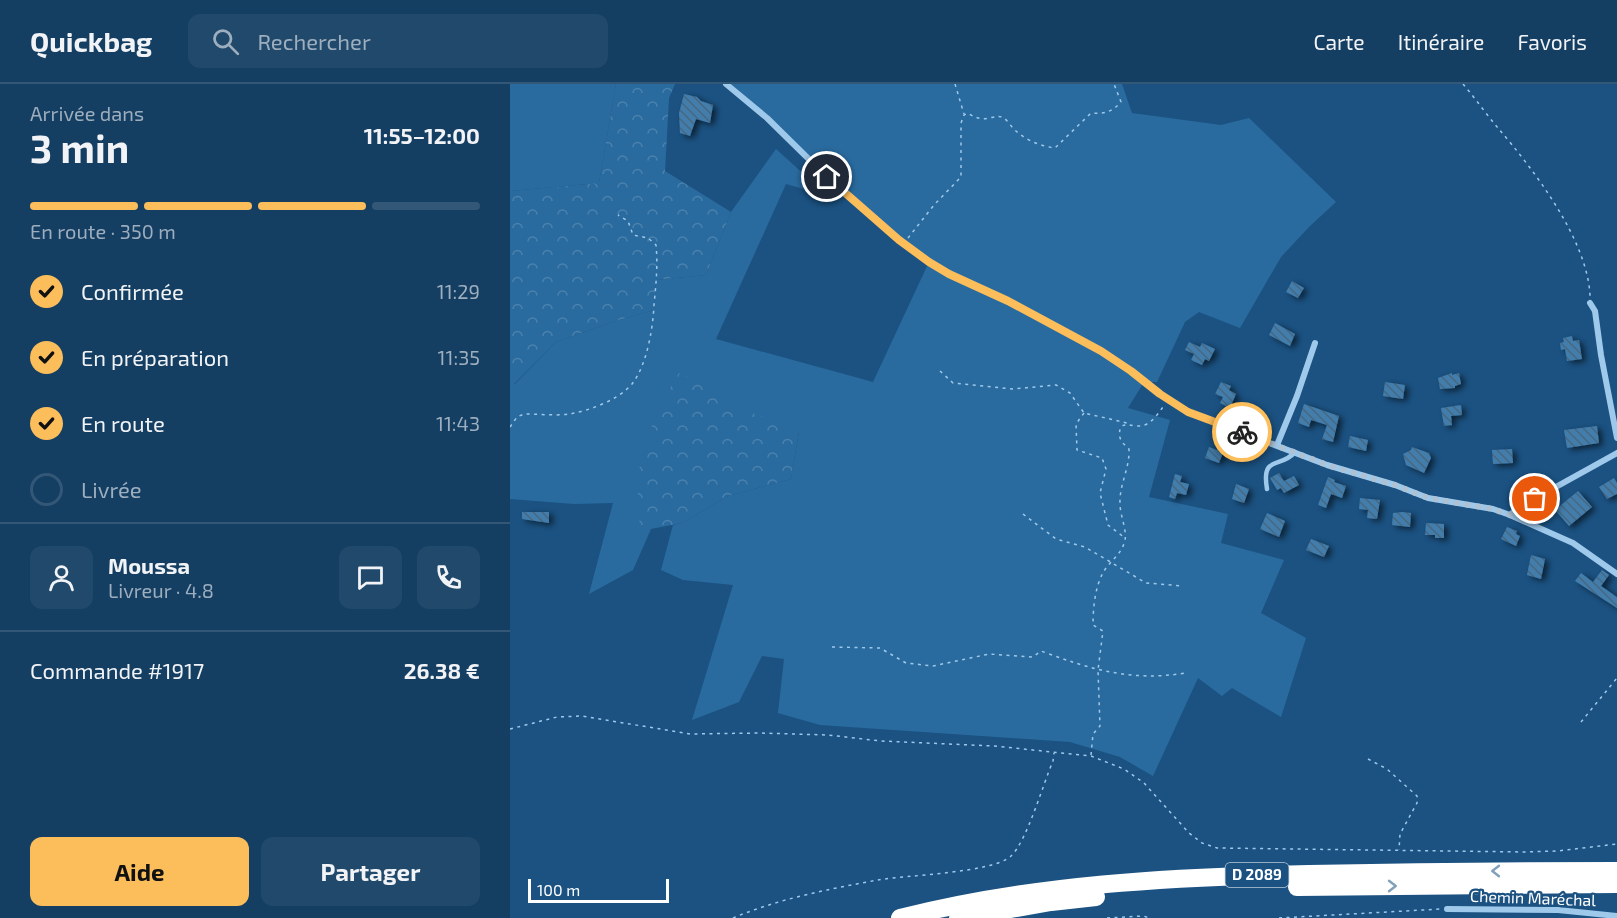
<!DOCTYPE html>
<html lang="fr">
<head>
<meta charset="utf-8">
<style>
	:root { --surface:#143e62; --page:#21496b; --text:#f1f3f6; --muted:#9daebe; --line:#335777; --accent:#fcbd5b }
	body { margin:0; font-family:"Exo 2",sans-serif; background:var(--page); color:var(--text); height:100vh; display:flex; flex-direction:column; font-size:22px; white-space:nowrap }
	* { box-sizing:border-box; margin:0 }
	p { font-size:20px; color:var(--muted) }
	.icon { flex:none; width:33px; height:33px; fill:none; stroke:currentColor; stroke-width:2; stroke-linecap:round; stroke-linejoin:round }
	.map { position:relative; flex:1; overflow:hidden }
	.drawer { display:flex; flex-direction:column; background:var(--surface); width:510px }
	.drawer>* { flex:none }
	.scale { position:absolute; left:18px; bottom:15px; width:141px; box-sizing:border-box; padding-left:6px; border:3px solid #fff; border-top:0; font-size:16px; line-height:21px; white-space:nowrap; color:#fff; -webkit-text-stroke:4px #1b5282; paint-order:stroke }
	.pin { position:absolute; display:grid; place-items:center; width:51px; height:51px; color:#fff; margin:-26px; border:3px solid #fff; border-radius:50%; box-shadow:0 2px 6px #0007 }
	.courier { position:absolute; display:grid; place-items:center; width:60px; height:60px; margin:-30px; border:4px solid #fcbd5b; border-radius:50%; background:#fff; color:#222; box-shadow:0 2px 8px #0007 }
	.overview em { font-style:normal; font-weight:700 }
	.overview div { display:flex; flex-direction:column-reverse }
	.overview { display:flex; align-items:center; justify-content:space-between; height:102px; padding:0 30px }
	h1 { font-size:39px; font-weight:700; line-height:45px }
	.bar { display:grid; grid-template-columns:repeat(4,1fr); gap:9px 6px; align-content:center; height:72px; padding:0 30px }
	.bar i { height:8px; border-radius:4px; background:var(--line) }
	.bar .selected { background:var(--accent) }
	.bar p { grid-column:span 4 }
	.line { display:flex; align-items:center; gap:15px; padding:0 30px; border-top:2px solid var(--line) }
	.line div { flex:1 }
	.round { display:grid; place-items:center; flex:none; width:63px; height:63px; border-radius:12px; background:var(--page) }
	ol { padding:0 30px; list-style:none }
	li { display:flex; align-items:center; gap:18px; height:66px }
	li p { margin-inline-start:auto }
	li .icon { padding:6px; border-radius:50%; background:var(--accent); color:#111; stroke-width:4 }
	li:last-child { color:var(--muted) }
	li i { width:33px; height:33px; border:3px solid var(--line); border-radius:50% }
	.primary-button { display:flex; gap:12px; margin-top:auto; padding:12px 30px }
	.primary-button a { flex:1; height:69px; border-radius:12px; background:var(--accent); color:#111; font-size:24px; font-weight:700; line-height:69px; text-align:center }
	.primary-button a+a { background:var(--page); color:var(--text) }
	header { display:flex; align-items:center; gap:36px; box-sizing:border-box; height:84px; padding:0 30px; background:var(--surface); border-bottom:2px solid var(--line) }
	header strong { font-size:28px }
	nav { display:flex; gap:33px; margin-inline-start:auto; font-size:21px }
	.search { width:420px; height:54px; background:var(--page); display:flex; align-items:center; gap:15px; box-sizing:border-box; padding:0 21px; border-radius:12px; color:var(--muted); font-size:22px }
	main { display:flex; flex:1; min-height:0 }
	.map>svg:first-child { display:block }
	.green { fill:#2a6b9f }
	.forest { fill:url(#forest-crowns) }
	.building { fill:url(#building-back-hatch); filter:url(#shadow) }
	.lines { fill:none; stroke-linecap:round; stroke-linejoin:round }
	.path { stroke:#9fc9eb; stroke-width:1.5; stroke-dasharray:3 4.5; stroke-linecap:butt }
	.lane { stroke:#9fc9eb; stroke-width:4.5 }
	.street { stroke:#9fc9eb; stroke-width:6 }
	.highway { stroke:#fff; stroke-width:18 }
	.oneway { stroke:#82a0ba }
	.done { stroke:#afc2d3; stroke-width:6; stroke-dasharray:0 10.8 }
	.route { stroke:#fcbd5b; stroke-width:8 }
	.labels { text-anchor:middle; stroke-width:4.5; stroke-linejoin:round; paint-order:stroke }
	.shield { fill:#1b5282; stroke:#bbcbda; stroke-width:1.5 }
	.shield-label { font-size:15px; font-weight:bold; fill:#fff }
	.street-label { font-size:16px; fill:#fff; stroke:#1b5282 }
</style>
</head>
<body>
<header>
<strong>Quickbag</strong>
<div class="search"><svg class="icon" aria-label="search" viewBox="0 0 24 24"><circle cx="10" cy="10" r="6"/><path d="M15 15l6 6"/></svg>Rechercher</div>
<nav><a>Carte</a><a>Itinéraire</a><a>Favoris</a></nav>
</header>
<main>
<section class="drawer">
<div class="overview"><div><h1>3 min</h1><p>Arrivée dans</p></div><em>11:55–12:00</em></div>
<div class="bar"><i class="selected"></i><i class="selected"></i><i class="selected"></i><i></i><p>En route · 350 m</p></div>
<ol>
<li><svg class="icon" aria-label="check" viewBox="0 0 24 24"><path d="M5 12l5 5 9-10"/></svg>Confirmée<p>11:29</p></li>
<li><svg class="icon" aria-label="check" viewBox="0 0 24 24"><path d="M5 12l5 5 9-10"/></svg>En préparation<p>11:35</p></li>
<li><svg class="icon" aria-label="check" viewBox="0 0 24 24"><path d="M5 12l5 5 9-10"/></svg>En route<p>11:43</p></li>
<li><i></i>Livrée</li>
</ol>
<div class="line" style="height:108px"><a class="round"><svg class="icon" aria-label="person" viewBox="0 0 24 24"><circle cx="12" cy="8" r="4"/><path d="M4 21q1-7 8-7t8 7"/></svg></a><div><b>Moussa</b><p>Livreur · 4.8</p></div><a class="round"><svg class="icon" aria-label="chat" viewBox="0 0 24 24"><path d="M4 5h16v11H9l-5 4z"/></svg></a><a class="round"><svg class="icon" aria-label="phone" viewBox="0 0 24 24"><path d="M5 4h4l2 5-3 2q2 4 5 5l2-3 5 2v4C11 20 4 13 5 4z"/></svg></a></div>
<div class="line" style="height:78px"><div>Commande #1917</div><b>26.38 €</b></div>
<div class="primary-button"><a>Aide</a><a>Partager</a></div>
</section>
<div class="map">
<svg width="1107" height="834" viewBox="0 0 1107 834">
	<defs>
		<pattern id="forest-crowns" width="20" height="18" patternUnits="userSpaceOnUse" patternTransform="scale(1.5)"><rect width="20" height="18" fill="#2a6b9f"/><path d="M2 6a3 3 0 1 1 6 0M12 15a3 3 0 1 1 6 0" fill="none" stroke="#4a81ad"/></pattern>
		<pattern id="building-back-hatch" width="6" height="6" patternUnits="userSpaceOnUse" patternTransform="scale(1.5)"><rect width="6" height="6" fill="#437dab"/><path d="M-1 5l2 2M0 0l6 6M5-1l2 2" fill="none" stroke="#476780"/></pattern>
		<filter id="shadow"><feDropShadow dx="4" dy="2.5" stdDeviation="3" flood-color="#0009"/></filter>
	</defs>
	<rect width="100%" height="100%" fill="#1b5282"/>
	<g class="green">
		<path d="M0,0h106l-17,99 -89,8z"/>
		<path d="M219,0h393l10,29 89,12 28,-7 87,84 -27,25 -28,30 -41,71 -41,-16 -14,10 -28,60h-13l-16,26 42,12 -21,77 79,17 -7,29 63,17 -23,53 45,25 -25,79 -49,-29 -10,8 -24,-18 -45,98 -33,-19 -50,-15 -250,-17 -42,-12 6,-54 -22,-3 -23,46 -47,18 41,-135 -50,-5 -22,-10 12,-45 9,-2 46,-27 63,-17 8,-47 -159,98 11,-1 -18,41 -44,24 24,-91 -39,1 -64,-5v-115h5l41,-42 56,-20 42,-12 2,-30 50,-5 25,-63 45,-63 52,47 -42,-12 -70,155 157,43 56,-120 -30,-22z"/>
	</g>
	<g class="forest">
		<path d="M106,0h59l-6,14 -4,73 66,41 -25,63 -50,5 -2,30 -42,12 -56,20 -42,42h-4v-193l89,-8z"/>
		<path d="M169,289l48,21 5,11 67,26 -8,48 -63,17 -46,27 -42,8 -3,-55 20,-67z"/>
	</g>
	<g class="building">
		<path d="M174,10l13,3 4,4 12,4 -3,18 -14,-4 -6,17 -10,-3 -1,-20z"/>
		<path d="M782,197l12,7 -6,10 -12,-6z"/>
		<path d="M765,239l20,11 -5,12 -21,-11z"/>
		<path d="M1062,252l1,5 6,-1 3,19 -15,2 -2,-12 -4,1 -1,-7 4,-1 -1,-4z"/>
		<path d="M679,258l11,5 2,-4 13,6 -6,12 -4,-2 -3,6 -11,-5 3,-6 -9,-4z"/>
		<path d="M942,289v2l7,-2 2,11 -6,2v2l-15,1 -2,-11z"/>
		<path d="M711,298l10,4 -2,4 7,4 -6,14 -10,-5 3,-6 -8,-3z"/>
		<path d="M875,298l20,3 -2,14 -20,-3z"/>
		<path d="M794,320l35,12 -6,26 -11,-3 5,-14 -16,-5 -2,7 -11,-4z"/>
		<path d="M951,321l1,10 -11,1 1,9 -8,1 -3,-18z"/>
		<path d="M1087,342l2,17 -32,5 -3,-18z"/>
		<path d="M714,348l6,3 -11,28 -14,-5 4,-11 8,3z"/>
		<path d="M840,352l18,4 -2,11 -18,-4z"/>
		<path d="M902,363l17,6 2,5 -7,15 -18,-8 -3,-11 8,-4z"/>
		<path d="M1002,365l1,14 -20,1 -1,-14z"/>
		<path d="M769,389l5,8 10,-5 5,9 -15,8 -3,-5 -4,2 -7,-12z"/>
		<path d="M665,390l7,2 -2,6 9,2 -3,11 -9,-2 -2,6 -6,-2z"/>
		<path d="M818,393l7,3 -1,2 12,4 -4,12 -11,-4 -5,14 -8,-3z"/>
		<path d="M1104,394l3,5v11l-10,5 -8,-12z"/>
		<path d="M726,400l13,5 -5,14 -12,-4z"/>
		<path d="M1068,407l14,16 -23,19 -14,-16z"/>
		<path d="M850,414l20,2 -3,19 -10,-1 1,-8 -9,-1z"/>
		<path d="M12,428h27v11l-27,-4z"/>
		<path d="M892,428l9,1 -1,14 -18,-2 1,-12z"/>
		<path d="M757,429l18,8 -6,16 -19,-8z"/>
		<path d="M916,439l18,1v14h-9v-3h-10z"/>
		<path d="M997,443l10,4 -1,3 4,2 -4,10 -15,-7z"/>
		<path d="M801,455l18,7 -5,11 -18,-7z"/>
		<path d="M1021,471l14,4 -4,20 -14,-4z"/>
		<path d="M1092,486l7,5 -8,11 16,11v11l-42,-27 6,-8 12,9z"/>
	</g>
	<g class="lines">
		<g class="path">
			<path d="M445,0l9,30"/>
			<path d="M953,0c12,14 23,30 35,44 35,41 90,112 92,168"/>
			<path d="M398,154l26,-33 27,-28v-54l3,-8 4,-2c18,13 26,-1 36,5 4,3 8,10 12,13 11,10 25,15 39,17l36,-35c13,1 21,-1 30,-11l-7,-18"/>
			<path d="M430,287l13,12 60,6 43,-4 14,8 14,20 43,10"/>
			<path d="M574,329l-8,11 1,26 25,8 4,11 -6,24 8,32 17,13"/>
			<path d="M0,343l7,-10 7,-3c15,0 31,2 46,0 21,-4 48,-14 62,-30 15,-19 21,-56 22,-79 2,-21 4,-40 2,-60l-8,-7 -15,-3 -5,-14 -10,-6"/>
			<path d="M513,430l33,25 29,8 61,36 37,3"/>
			<path d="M322,563l48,1 26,15 27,3 56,-12 44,3 8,-6c49,18 90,31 144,22"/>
			<path d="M1071,638l36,-44"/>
			<path d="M0,645l47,-12 25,-1 108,18 69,-1 69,2 53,6 113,5 97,10 33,13 20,14 45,50 13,10 15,5 308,4 32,-1 60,-7"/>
			<path d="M581,671l2,-21 7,-8 -2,-56 5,-39 -10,-6c0,-17 2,-39 11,-54 7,-11 18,-17 21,-31 2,-10 -5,-25 -5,-36 -1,-19 10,-36 9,-55 -8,-7 -12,-12 -8,-23 7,-2 9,-1 15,0 14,1 20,-10 27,-19"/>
			<path d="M858,675l19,10 30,27v7l-17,31 -1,16"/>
			<path d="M223,834c45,-19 96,-29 145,-38 28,-5 115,-7 133,-24 16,-15 32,-72 42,-95l1,-8"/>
			<path d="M597,834l36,-2 7,2"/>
			<path d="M769,834l161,-9"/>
		</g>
		<path class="lane" d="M757,405c-6,-35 14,-20 28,-37"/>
		<g class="street">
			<path d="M216,0l41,34 60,59 72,63 30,22 20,12 59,27 93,50 30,20 29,23 28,18 139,53 68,20 33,13 65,11 17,6 63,28 44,31"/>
			<path d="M1080,219l5,8 6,44 16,83"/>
			<path d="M767,361l20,-49 18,-53"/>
			<path d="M1000,431l8,-7 99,-55"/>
			<path d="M937,825l111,1 59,6"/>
		</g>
		<g class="highway">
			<path d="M787,803l320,-3"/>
			<path d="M390,834c134,-34 271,-41 409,-44 103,-2 205,-3 308,-3"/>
			<path d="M448,834l93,-16 45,-5"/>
		</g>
	</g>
	<defs><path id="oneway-chevron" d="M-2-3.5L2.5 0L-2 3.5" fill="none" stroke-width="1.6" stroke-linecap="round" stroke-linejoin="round" transform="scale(1.5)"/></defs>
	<g class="oneway">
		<use href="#oneway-chevron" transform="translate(986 787) rotate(180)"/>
		<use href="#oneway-chevron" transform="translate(882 802)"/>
	</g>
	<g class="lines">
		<path class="done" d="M732,348l85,33 68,20 33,13 65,11 17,6 25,-16"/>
		<path class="route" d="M317,93l72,63 30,22 20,12 59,27 93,50 30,20 29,23 28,18 54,20"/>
	</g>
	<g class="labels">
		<rect class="shield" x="715.5" y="779" width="63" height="24" rx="4.5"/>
		<g class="shield-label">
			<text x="747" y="796">D 2089</text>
		</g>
		<g class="street-label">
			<text transform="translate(1023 814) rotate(2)" y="6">Chemin Maréchal</text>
		</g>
	</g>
</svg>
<div class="scale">100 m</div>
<div class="pin" style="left:1025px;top:415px;background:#ea580c"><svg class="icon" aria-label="bag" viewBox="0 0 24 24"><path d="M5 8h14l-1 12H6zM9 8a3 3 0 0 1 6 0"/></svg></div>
<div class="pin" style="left:317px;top:93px;background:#1f2937"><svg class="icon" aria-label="home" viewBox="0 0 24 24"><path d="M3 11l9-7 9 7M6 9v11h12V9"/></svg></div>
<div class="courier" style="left:732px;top:348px"><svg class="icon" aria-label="bike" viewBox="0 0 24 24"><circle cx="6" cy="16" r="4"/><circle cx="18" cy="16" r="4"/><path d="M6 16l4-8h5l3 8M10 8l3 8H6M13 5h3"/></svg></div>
</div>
</main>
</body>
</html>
